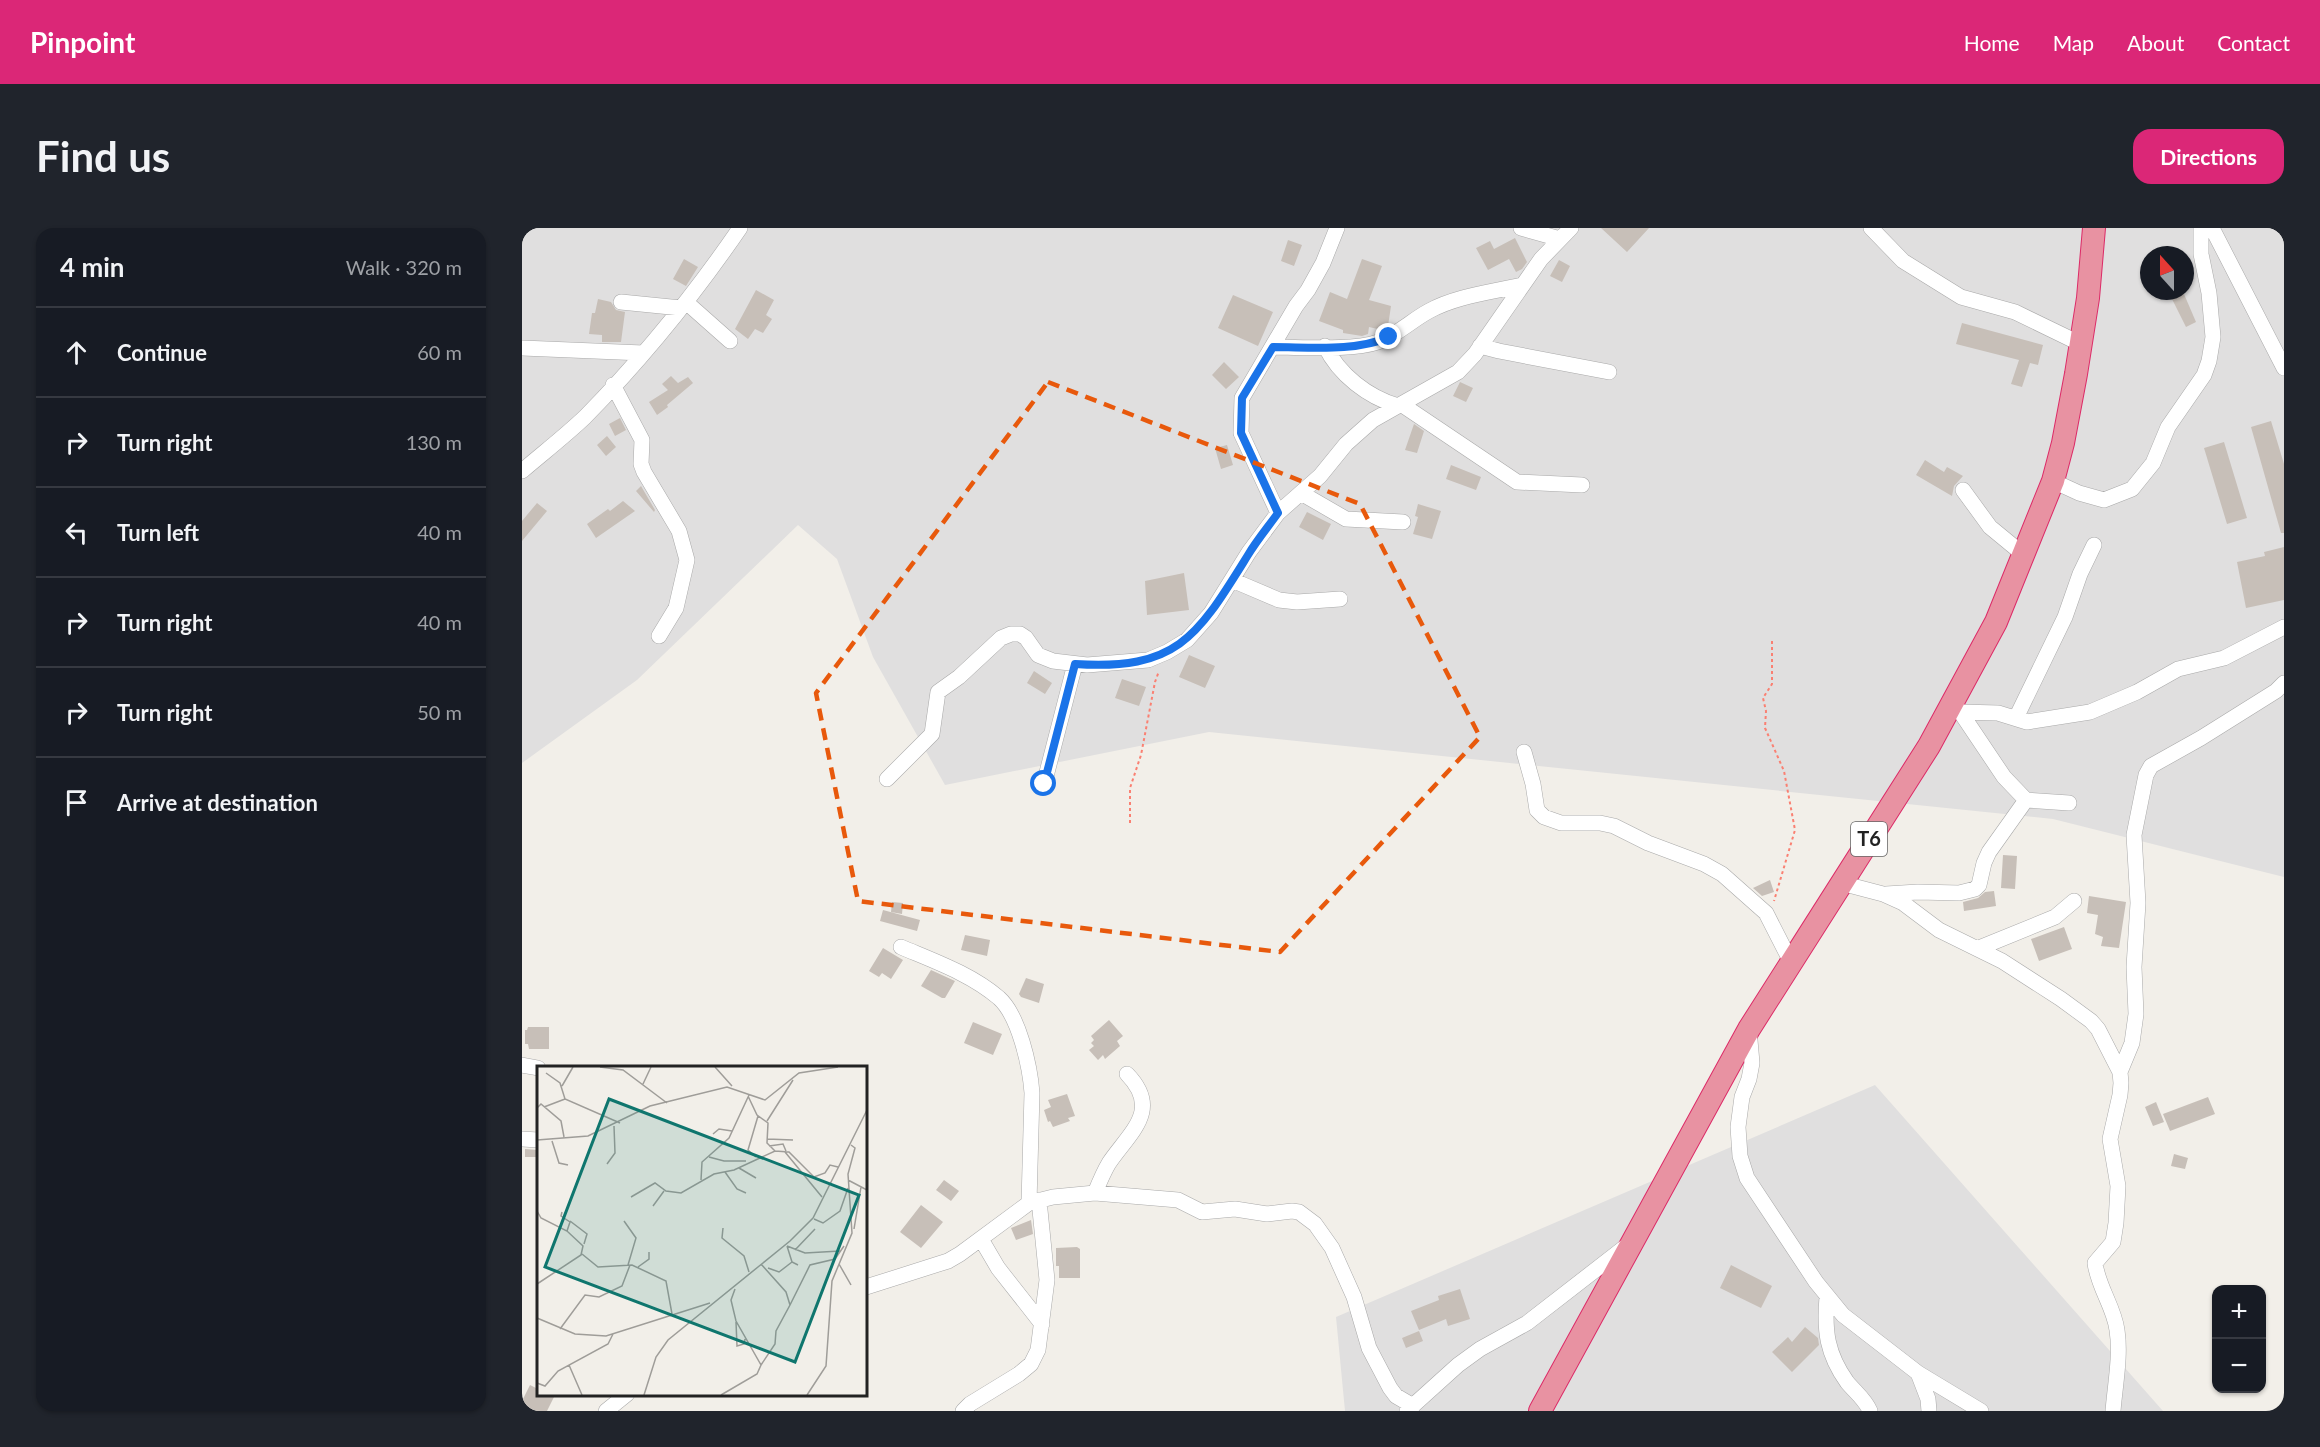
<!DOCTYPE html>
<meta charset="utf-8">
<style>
body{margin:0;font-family:Lato,sans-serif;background:#20242c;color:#f1f3f6}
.controls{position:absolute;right:18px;bottom:18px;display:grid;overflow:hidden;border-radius:12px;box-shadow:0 2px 4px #0004}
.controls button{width:54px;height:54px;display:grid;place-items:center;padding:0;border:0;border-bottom:2px solid #363941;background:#171b24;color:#f1f3f6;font:30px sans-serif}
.compass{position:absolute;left:1618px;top:18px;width:54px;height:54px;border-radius:50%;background:#171b24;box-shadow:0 2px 4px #0004;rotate:339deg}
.stop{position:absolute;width:18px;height:18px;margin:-14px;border:4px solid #1a73e8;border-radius:50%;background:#fff}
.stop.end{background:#1a73e8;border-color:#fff;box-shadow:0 2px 6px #0008}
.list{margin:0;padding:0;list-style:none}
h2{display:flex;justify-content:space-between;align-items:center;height:78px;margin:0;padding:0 24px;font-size:26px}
h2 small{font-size:20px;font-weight:400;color:#9ea1a6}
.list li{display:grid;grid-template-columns:39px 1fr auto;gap:18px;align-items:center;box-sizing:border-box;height:90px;padding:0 24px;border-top:2px solid #363941}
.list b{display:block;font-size:22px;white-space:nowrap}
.list em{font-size:20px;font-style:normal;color:#9ea1a6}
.icon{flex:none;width:33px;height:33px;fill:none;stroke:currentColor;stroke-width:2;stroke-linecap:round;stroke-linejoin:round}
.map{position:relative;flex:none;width:1762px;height:1183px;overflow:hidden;border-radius:18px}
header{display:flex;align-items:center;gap:36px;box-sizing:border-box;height:84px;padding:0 30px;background:#db2777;color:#fff}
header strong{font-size:28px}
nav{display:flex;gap:33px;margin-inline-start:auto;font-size:21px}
.intro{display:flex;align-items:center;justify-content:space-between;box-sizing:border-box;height:144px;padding:0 36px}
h1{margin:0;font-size:42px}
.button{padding:15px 27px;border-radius:18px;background:#db2777;color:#fff;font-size:21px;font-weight:700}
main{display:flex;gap:36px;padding:0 36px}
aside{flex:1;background:#171b24;border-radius:18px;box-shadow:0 2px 4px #0004}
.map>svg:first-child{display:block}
</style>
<header>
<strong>Pinpoint</strong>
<nav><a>Home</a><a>Map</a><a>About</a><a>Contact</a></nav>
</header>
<div class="intro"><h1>Find us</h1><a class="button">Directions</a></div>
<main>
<aside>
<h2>4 min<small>Walk · 320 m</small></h2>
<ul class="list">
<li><svg class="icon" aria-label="ahead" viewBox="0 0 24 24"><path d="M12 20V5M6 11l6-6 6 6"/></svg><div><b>Continue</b></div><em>60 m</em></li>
<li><svg class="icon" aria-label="right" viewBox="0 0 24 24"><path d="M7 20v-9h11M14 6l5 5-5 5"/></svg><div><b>Turn right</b></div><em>130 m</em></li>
<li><svg class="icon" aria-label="left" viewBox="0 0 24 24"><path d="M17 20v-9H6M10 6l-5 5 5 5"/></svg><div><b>Turn left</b></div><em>40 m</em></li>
<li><svg class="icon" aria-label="right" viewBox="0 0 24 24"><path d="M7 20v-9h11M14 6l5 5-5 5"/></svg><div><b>Turn right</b></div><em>40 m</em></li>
<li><svg class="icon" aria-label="right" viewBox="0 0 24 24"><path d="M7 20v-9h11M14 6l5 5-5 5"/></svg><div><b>Turn right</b></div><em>50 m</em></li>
<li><svg class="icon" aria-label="arrive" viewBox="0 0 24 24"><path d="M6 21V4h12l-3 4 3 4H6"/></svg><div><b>Arrive at destination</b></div></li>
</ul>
</aside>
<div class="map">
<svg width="1762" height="1183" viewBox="0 0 1762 1183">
<rect width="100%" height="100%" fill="#f2efe9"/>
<path fill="#e0dfdf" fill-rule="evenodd" d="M0,0h1762v649l-231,-58 -844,-87 -264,53 -72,-128 -36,-98 -39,-34 -161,155 -115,83zM1627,27h36v36h-36z
M1353,857l288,326h-818l-9,-94z"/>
<path fill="#c7bfb8" d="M1079,0h48l-22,24z
M993,10l12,24 -5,7 -6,3 -7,-13 -21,11 -12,-22 14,-7 4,8z
M766,12l14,5 -8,21 -13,-5z
M162,31l14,8 -12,19 -13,-7z
M840,31l20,7 -13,34 22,6 -3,20 -6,4 -13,-3 -1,7 -6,2 -19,-3v-3l-24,-9 11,-29 17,7z
M1037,32l11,6 -8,16 -12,-6z
M234,62l18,10 -8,15 6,4 -9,14 -8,-4 -7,10 -13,-10z
M1662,66l12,28 -10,5 -14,-28z
M711,67l40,17 -15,34 -40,-18z
M76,71l13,3 5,8 9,2 -4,30h-19v-7l-13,-1 3,-21h3z
M1440,95l81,22 -5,20 -8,-2 -8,24 -11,-3 8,-24 -63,-16z
M702,134l15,15 -13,12 -14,-14z
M149,148l7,7 10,-6 5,6 -26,22 1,2 -11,8 -8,-13 19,-12 -6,-6z
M938,154l13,6 -7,14 -13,-6z
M98,190l6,12 -11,6 -6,-12z
M1749,193l13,43v69h-3l-30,-106z
M892,196l10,7 -7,22 -12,-3z
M85,208l9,11 -10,9 -9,-11z
M1702,214l23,76 -20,6 -23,-76z
M705,217l6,20 -12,4 -6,-21z
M1403,232l19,12 3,-5 16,9 -9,10 -2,10 -36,-21z
M929,237l30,12 -5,13 -30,-11z
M119,258l14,24 -1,2 -18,-21z
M101,273l12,10 -39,27 -9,-14 21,-15 2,2z
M15,275l10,8 -25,30v-20z
M896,276l23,7 -9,28 -19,-5 5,-17 -3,-1z
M785,284l24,12 -8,16 -24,-13z
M1762,319v53l-38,8 -9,-46 28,-6 -1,-4z
M662,345l5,37 -42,5 -2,-34z
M667,427l26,11 -10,22 -26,-11z
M512,443l18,12 -7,11 -18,-11z
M600,451l24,8 -7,19 -24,-8z
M1481,627l14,1 -2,33 -14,-1z
M1248,652l4,12 -12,4 -9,-8z
M1472,663l2,15 -32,5 -1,-9 15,-4 7,-6z
M1567,668l37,6 -7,46 -18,-2 2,-9 -8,-3 3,-19 -11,-2z
M370,674l11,1 -1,11 -11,-2z
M361,682l37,10 -3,11 -37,-10z
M1542,699l8,22 -33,12 -8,-22z
M443,707l25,5 -3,16 -26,-6z
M361,720l20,12 -12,19 -9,-6 -3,4 -10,-6z
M409,742l24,11 -10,17h-3l-21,-12z
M504,750l18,6 -5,19 -18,-6 -2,-3z
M587,792l14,16 -6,5 3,5 -15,13 -2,-4 -5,5 -9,-10 5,-4 -3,-3 3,-3 -3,-4z
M451,794l29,12 -9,21 -29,-12z
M6,799h21v22h-20l-1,-5h-3v-14h2z
M545,866l8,22 -7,2 2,3 -17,6 -3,-6 -2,1 -4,-12 7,-3 -3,-7z
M1686,869l7,17 -45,17 -7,-17z
M1634,874l8,20 -11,4 -8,-19z
M3,921l13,1v7h-13z
M1652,926l14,4 -3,11 -14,-3z
M422,952l15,11 -8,10 -15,-11z
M399,977l22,17 -22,26 -21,-16z
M509,992l2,14 -17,6 -5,-12z
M555,1019l3,2v29h-21v-12h-3v-18z
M1209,1037l41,21 -11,22 -41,-20z
M938,1061l10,30 -22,7 -2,-7 -27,11 -8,-19 28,-11 -1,-4z
M1283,1099l13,11 1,7 -27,27 -20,-20 16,-15 4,5z
M897,1103l4,10 -17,7 -4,-10z
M8,1157l8,4v6h17l-8,16h-25v-10z"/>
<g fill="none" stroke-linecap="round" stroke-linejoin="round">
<g stroke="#a9a9a9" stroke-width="16">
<path id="minor" d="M999,0l39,11
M1349,0l32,33 58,36 54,15 66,32
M1690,0l72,140
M99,74l60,6
M164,74l44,39
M803,118c14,29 43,51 73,60
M958,118l19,5 110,21
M751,119c29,0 79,4 105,-5 19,-7 34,-22 51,-31 27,-15 63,-19 93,-26
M0,120l121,5
M91,157l29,55 -1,24 3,8 35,59 8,29 -11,48 -17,28
M879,176l116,78 65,3
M0,243c21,-18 43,-35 63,-54 57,-58 109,-122 155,-189
M1531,253l26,12 25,7 28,-11 21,-26 15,-36 36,-52 5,-14 4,-24 -4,-44 -8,-39v-26
M1441,262l27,37 34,28
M779,265l45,26 57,3
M756,285l-37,-80 1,-35 54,-92 12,-16 15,-27 14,-35
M710,352l47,20 18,2 43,-3
M1435,479l47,70 22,23 43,3
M1438,484l38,1 29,9 63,-10 47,-20 41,-23 46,-11 60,-31
M1494,490l49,-101 15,-43 14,-29
M1002,524l9,32 4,26 7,7 17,6h39l14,3 34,17 56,21 18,10 44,39 25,49
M365,551l45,-45 6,-42 21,-15 42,-39 10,-4h9l6,4 12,17 15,6 34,4 61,-5 19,-8 20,-12 24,-27 38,-61 29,-39 42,-37 26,-32 27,-24 85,-48 17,-18 66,-95 30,-31
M522,556l31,-120
M1319,655l42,11 20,9 36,27 63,31 59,38 30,22 7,8 22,43 1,11 -1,12 -10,44 8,47 -2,37 -3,19 -18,21c3,24 19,44 22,67 4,26 -2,55 -4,81
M1364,666l32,-2 41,1 16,-4 4,-4 5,-22 5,-11 37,-52
M379,719c33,14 70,27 98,51 20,18 31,68 33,95l-3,110
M1457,720l76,-31 19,-16
M1227,801l3,34 -3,16 -7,18 -4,30 2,29 7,22 69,104 27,33 75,58 63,38
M0,837l16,3
M1598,844l12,-29 4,-29 -2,-47 4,-64 -4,-68 12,-60 5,-9 50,-28 75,-47 8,-8
M0,911l16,1
M573,965c4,-10 8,-20 14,-30 21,-31 53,-53 18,-89
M459,1011l17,29 44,56
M344,1059l82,-26 12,-7 69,-51 24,-6 42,-4 83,7 24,12 33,-3 32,5 25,-3 7,1 16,12 17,24 22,49 15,51 21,40 6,8 17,10
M1305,1069c-3,34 0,57 20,85 8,10 18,17 23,29
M1396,1145l10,26 1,12
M84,1183l21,-17
M441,1183l7,-7 49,-30 12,-10 7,-14 9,-70 -8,-80
M885,1183l51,-46 22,-16 47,-26 98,-76"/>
</g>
<g stroke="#dc2a67" stroke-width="24">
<path id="highway" d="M1018,1183l209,-382 180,-283 67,-124 57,-141 10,-38 13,-69 12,-76 6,-70"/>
</g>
<path stroke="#fa8072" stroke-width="2" stroke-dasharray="3 3" stroke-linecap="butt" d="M1250,413v43l-9,14 3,13 -1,17 19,43 11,59 -21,71
M608,595v-35l11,-33 14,-73 4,-11"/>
<use href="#minor" stroke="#fff" stroke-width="15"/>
<use href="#highway" stroke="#e892a2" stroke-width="22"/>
</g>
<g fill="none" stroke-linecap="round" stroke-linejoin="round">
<path stroke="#1a73e8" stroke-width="8" d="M522,556l31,-120c104,7 123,-29 173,-109 9,-15 20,-28 30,-42l-37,-80 1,-35 31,-51c37,0 82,5 116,-10"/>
</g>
<path fill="none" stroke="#e8590c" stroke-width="4.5" stroke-dasharray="12 8" stroke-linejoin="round" d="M526,154l312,122 120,233 -200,215 -422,-51 -42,-208z"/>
<g text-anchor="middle" stroke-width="4.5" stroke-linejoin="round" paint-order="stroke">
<rect fill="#fff" stroke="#646464" stroke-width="1.5" x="1329" y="594" width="36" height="34" rx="4.5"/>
<g font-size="20" font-weight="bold" fill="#222">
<text x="1347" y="618">T6</text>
</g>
</g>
<g transform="translate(15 838)">
<rect width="330" height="330" fill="#f2efe9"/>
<path fill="none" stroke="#9f9d99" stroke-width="1.5" d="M63,1l23,3 44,33M178,1l17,19M9,7l14,10 5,16 55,24M106,18l8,-17M25,20l11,-19M211,30l9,19 11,8 -1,20 8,8M7,41l21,-8M0,42l4,-4 20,17 3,16M230,55l26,-41M176,68l6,-5 13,2M230,73l26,1M0,74l51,-4 62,-30 77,-19 38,13 34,-27 39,-6M15,75l7,22 9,2M232,80l14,-2 3,7M248,86l37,45M172,91l15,4h22M219,91l-8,-7 10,-34M70,98l8,-11 -1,-27M202,102l17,10M188,106l12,17 9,4M164,114l1,-18 27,-24 20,-43M311,114l19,10M94,131l24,-14 11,8 15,2 33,-19 20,-4 41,-19 14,1 25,25 11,-4 5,-8 8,2M116,140l11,-15M0,145l4,7 26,13 16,15 -2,9 -44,29M25,146l-1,4 9,6 -3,9M277,153l9,4 17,-12 8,-23M33,155l17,13 -3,10M87,155l12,17 -8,27M186,162l-1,10 22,18 5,16M317,163l7,-42M250,180l18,7 35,-2M250,180l5,16 6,3M258,184l20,-21M45,188l16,13 34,-2 34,16 6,33M302,198l12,21M101,201l11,-8v-7M231,202l11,4 13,-10M253,239l20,-40 25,-6 9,-13M0,252l38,16 31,2 104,-33M199,256l1,24 7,-2 1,-5M23,263l25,-34 14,2 23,-11 8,-21M32,299l13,30M224,299l14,-21 1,-13 14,-26 -4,-13 -25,-28M0,317l8,3 13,-15 50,-27 5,-10M107,329l12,-38 12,-17 122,-99 23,-23 54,-108M184,329l36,-21 4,-9 -25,-44 -5,-21 4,-11M270,329l19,-29 6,-85 20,-48 -4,-59 7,-26 -4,-3"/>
<path fill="#0f766e" fill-opacity="0.15" stroke="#0f766e" stroke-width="3" d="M72,33l250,96 -64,167 -250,-95z"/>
<rect width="330" height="330" fill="none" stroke="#222" stroke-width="3"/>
</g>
</svg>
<div class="controls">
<button>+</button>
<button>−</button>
</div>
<svg class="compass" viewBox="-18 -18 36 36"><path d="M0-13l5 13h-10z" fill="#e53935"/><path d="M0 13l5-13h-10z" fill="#9ea1a6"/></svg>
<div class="stop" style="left:522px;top:556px"></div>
<div class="stop end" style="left:867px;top:109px"></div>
</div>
</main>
